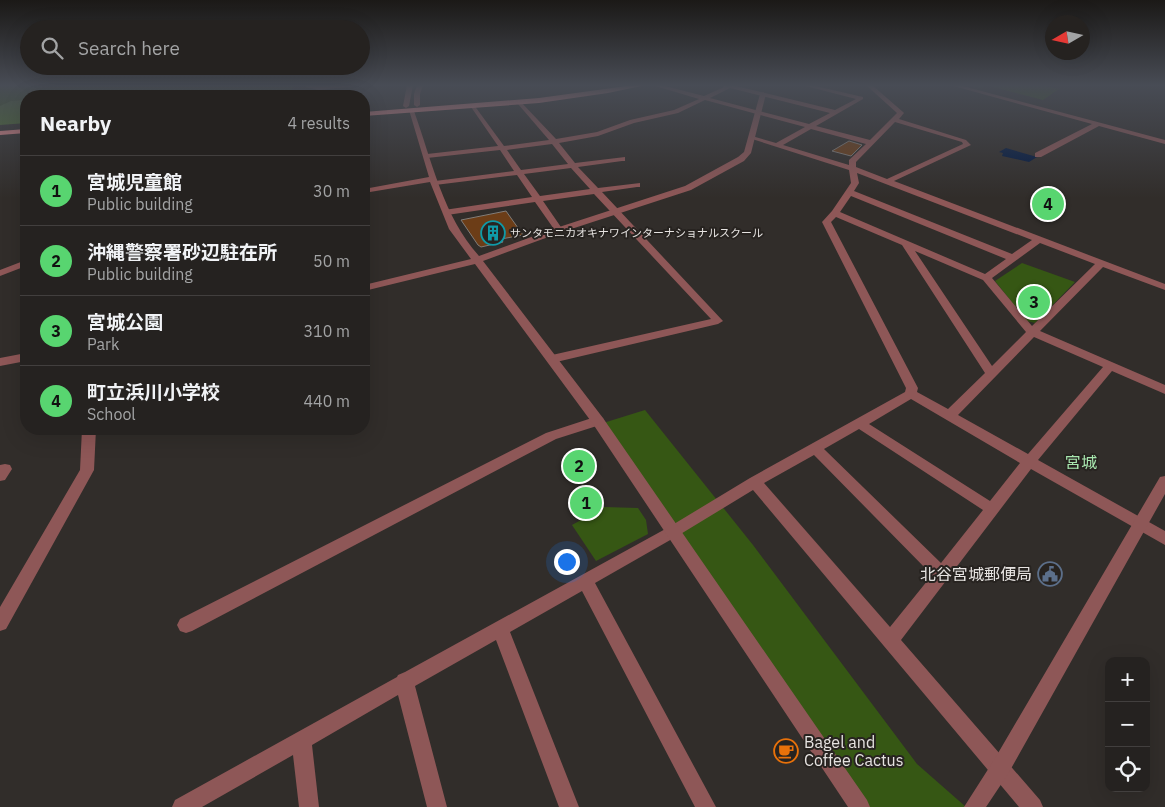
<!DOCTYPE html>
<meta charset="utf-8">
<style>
body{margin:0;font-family:"IBM Plex Sans","Noto Sans JP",sans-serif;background:#2d2a29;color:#f1f3f6}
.controls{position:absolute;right:15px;bottom:15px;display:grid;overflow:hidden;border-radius:10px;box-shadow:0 5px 20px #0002}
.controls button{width:45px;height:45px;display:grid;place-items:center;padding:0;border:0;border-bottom:1px solid #423f3e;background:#252220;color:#f1f3f6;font:25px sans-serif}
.compass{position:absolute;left:1045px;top:15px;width:45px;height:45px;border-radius:50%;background:#252220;box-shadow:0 5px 20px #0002;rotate:261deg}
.you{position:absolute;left:566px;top:561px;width:18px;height:18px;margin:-12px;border:4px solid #fff;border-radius:50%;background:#1a73e8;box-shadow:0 0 0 8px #1a73e833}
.badge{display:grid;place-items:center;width:32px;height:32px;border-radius:50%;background:#58d570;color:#111;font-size:16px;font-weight:700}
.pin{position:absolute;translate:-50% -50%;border:2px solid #fff;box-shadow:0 1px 5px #0006}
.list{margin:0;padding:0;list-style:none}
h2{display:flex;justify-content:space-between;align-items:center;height:65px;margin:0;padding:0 20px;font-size:21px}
h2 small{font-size:16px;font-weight:400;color:#a3a4a5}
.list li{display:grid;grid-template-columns:32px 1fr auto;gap:15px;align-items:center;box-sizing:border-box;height:70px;padding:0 20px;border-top:1px solid #423f3e}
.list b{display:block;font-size:19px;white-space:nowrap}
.list p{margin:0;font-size:16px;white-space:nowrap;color:#a3a4a5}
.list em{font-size:16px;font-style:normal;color:#a3a4a5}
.icon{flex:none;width:28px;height:28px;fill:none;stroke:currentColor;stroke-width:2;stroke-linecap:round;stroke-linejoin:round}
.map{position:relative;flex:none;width:1165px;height:807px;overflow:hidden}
.search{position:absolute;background:#252220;box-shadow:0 5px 20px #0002;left:20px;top:20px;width:350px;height:55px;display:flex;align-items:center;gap:12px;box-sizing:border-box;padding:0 18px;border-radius:28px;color:#a3a4a5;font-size:19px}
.panel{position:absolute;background:#252220;box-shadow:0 5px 20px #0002;left:20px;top:90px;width:350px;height:345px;border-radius:20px}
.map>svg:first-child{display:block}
</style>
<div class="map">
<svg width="1165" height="807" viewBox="0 0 1165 807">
<rect width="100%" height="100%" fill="#312d2a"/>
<path fill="#365714" d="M0,85h294l-5,11h-263v27l-26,1z
M969,85h72l18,4 -16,11 -58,-15 -5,3z
M1022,263l53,19 -40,41 -8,-2 -32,-40z
M645,410l108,135 164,219 49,43h-106l-260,-383z
M604,507l34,1 8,12 2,14 -52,27 -24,-36z"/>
<path fill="#4d712d" d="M26,100v23l-26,2v-19l11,-5z"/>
<path fill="#00173f" d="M1006,148l31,9 -8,5 -27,-6 1,-3 -4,-1z"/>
<path fill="#6c3d17" stroke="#817c78" d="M849,141l13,4 -11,11 -19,-5z
M506,211l17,24 -22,4 2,3 -22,5 -3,-2 -17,-25z"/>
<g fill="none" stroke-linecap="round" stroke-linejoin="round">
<path fill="#8e5757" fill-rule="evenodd" d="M306,85h57l-44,5 -13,-3z
M407,85h6l-4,21 -3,2 -3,-2z
M417,85h6l-3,9v11l-3,2 -3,-2v-11z
M652,85h9l43,11 20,-9 -2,-2h10l103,25 21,-11 -54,-14h9l52,12v2l-47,27 54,14 27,-27 -31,-28h6l31,27 1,1 -5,6 67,21 5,5 -77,36 271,103v6l-62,-23 -63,64 125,54v9l-53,-23 -74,89 127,71v14l-134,-76 -130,171 139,160 3,7h-24l-266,-317 -74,45 -84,48 121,224h-21l-113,-216 -72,41 69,175h-20l-63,-167 -81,46 32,121h-20l-29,-112 -86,50 7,62h-20l-6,-52 -91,52h-30l3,-7 222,-123 1,-2 7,-3 264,-145 81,-49 155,-86 1,-4 -84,-166 10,-11 19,-28 -2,-13 -100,-32 3,-2 24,7 29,-16 -100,-27 -27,13 -44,10 -36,13 -39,7 16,20 50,-6v4h-3l-44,6 20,21 42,-5v4h-3l-35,5 121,129 -5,3 -166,39 -4,-1 -2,-3 6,-4 159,-36 -117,-125 -51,7 20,29 -4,3 -3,-1 -21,-30 -88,13 -4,-3 1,-2 88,-13 -15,-22 -82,10 -4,-2 4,-2 79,-10 -14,-21 -73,8 -4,-2 4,-2 71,-8 -27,-39 3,-2 30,41 45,-6 -31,-36 2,-3 36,38 41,-7 33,-12 44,-10 25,-11zM730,88l100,25 -21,11 -99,-26zM895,122l67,20 1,2 -76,35 -31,-12v-5zM811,129l55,15 -17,16v5l-66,-20zM552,144l16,20 -47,6 -14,-20zM571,168l19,21 -50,7 -16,-22zM857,173l175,67 -20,14 -158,-63 5,-8zM851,196l155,63 -21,15 -145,-62zM836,217l66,28 83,128 -37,36 -31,-17 1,-4 -87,-166zM1040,243l55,21 -63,62 -40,-48zM915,251l68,29 43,52 -34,34zM1034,337l69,30 -75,87 -70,-39zM911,399l109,64 -30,38 -121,-77zM859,429l124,81 -42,53 -117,-114zM814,455l118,120 -42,52 -126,-144z
M950,85h9l206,55v4l-66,-18 -58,31h-6v-4l57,-29z
M26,260v6l-26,10v-6z
M598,416l5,2 1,3 -1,3 -47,15 -364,192 -6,2 -6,-2 -3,-6 3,-6 366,-186z
M82,429h14l-2,41 -88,159 -6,2v-24l80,-137z
M5,464l5,1 2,4 -7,11 -5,1v-16z"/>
<path fill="#8e5757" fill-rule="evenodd" d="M763,92l3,2 -15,59 -7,8 -53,29 -129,42 -79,29 120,157 264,382 3,7h-22l-255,-383 -118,-160 -111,27v-6l107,-26 -22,-30 -19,-47 -66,11v-4l65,-12 -20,-67 5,1c18,50 29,105 65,145l77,-28 129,-42 53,-29 6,-5 16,-58z
M26,353v8l-26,5v-8z
M1165,476v18l-157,280 -22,33h-22l30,-47 166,-283z"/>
<path fill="#f08d90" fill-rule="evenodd" d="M634,85h12l-38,8 -69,10 -175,13v-4l175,-14z
M26,129v4l-26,2v-4z"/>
</g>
<linearGradient id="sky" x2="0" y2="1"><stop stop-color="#1b1917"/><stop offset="0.43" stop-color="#484c55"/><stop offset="1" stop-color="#484c55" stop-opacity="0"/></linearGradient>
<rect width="1165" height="198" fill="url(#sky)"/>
<defs>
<g id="building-ring" transform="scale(1.25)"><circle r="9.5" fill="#272320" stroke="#0f9aa8" stroke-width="1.5"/><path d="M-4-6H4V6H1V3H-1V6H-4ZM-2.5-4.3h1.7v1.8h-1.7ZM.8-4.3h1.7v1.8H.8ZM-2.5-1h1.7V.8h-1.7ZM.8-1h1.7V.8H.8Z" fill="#0f9aa8"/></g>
<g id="civic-ring" transform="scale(1.25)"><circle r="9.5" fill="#272320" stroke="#5c6f8a" stroke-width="1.5"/><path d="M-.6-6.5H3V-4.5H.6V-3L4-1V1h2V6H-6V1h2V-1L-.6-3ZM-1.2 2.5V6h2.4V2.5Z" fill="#5c6f8a"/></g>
<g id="cafe-ring" transform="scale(1.25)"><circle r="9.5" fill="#272320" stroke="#e8710a" stroke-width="1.5"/><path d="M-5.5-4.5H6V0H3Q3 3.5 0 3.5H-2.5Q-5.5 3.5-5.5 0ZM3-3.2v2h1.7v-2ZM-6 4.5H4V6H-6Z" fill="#e8710a"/></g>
</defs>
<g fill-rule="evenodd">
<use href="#building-ring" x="493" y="233"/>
<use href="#civic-ring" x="1050" y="574"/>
<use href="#cafe-ring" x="786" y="751"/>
</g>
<g text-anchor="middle" stroke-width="4" stroke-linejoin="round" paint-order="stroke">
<g font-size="11" fill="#e6e3e1" stroke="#272320" text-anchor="start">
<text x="510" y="237">サンタモニカオキナワインターナショナルスクール</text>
</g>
<g font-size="16" fill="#a7e6ae" stroke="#272320">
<text x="1081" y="468">宮城</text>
</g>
<g font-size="16" fill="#e6e3e1" stroke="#272320" text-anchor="end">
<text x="1032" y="580">北谷宮城郵便局</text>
<text x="804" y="748" text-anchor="start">Bagel and<tspan x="804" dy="18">Coffee Cactus</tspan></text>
</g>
</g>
</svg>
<div class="controls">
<button>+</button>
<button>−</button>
<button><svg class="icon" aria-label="locate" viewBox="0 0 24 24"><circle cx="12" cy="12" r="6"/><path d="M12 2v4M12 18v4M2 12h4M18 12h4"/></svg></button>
</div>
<svg class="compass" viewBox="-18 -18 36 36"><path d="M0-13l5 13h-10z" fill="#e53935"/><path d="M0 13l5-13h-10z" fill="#a3a4a5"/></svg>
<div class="you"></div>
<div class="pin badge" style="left:586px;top:503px">1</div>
<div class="pin badge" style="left:579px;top:466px">2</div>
<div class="pin badge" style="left:1034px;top:302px">3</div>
<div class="pin badge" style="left:1048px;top:204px">4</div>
<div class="search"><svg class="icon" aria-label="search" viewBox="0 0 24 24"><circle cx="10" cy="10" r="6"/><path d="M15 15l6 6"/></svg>Search here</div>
<section class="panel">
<h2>Nearby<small>4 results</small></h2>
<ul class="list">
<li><span class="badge">1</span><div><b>宮城児童館</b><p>Public building</p></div><em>30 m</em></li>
<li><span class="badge">2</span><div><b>沖縄警察署砂辺駐在所</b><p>Public building</p></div><em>50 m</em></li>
<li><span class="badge">3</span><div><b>宮城公園</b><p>Park</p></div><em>310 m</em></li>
<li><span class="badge">4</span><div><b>町立浜川小学校</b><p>School</p></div><em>440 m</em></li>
</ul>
</section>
</div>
